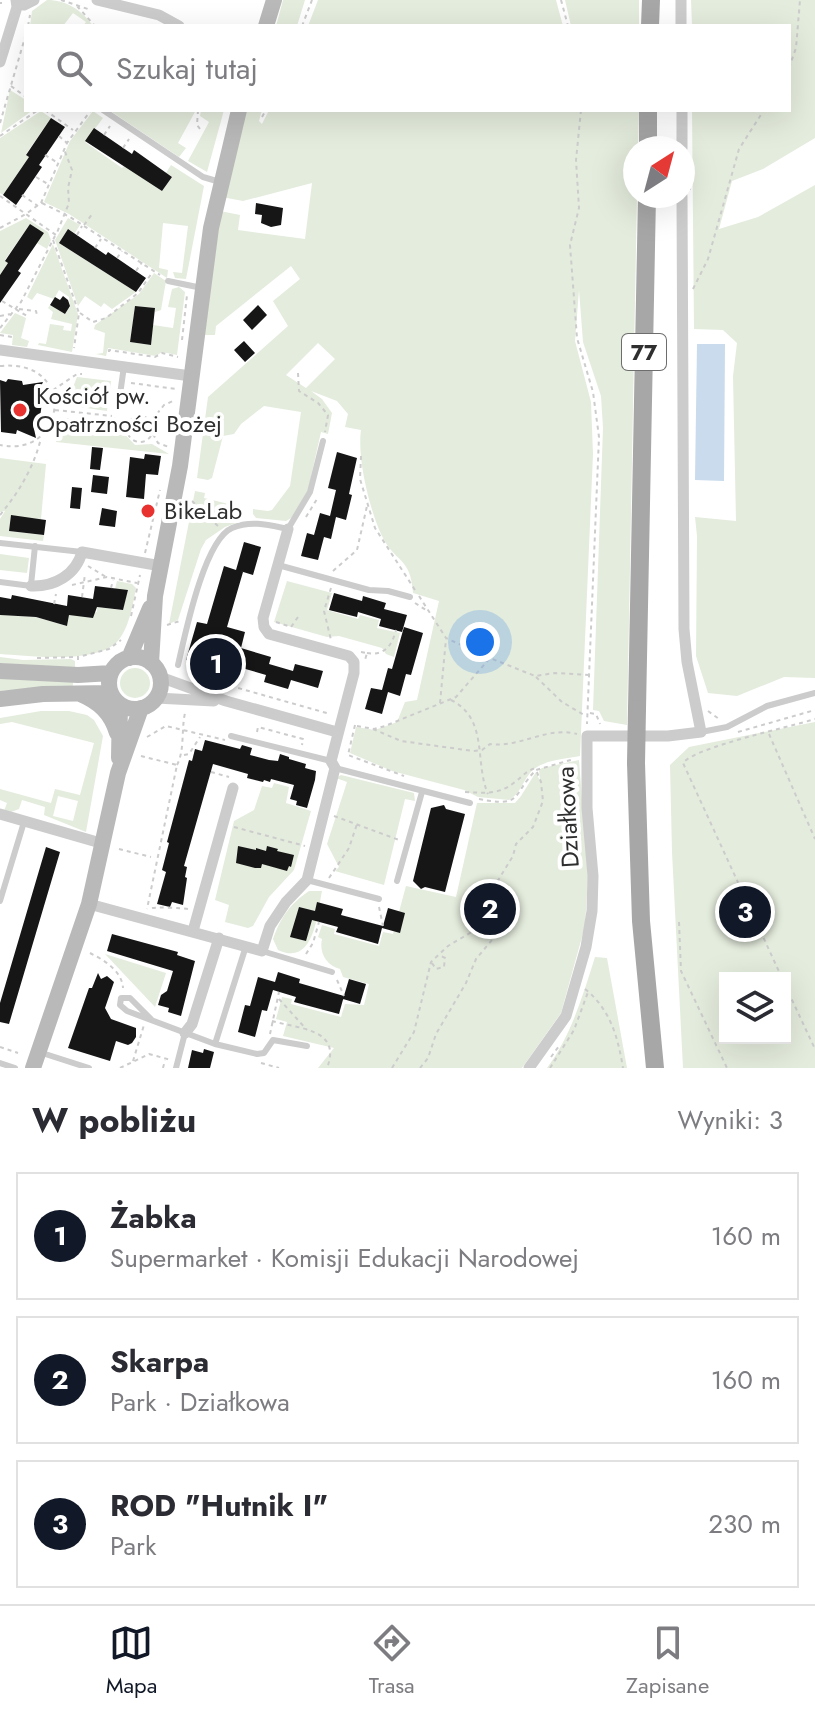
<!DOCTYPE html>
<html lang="pl">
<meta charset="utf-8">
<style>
body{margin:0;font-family:Jost,sans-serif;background:#f7f7f7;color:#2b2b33}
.controls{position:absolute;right:24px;bottom:24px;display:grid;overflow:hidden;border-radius:0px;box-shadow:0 8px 32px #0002}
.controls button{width:72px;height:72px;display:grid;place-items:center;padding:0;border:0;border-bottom:2px solid #e1e1e2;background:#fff;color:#2b2b33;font:40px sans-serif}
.compass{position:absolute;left:623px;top:136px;width:72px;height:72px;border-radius:50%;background:#fff;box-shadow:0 8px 32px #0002;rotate:36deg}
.you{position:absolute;left:480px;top:642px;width:28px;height:28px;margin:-20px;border:6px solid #fff;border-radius:50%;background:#1a73e8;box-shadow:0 0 0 12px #1a73e833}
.badge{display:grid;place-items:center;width:52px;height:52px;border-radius:50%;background:#111827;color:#fff;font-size:26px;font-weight:700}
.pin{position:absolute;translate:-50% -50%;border:4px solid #fff;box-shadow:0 2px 8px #0006}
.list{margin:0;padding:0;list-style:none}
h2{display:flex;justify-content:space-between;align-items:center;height:104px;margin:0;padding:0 32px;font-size:34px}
h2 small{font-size:26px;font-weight:400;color:#7c7c81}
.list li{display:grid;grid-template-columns:52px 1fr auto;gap:24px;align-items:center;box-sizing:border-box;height:128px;margin:0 16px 16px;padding:0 16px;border:2px solid #e1e1e2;border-radius:0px}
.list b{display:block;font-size:30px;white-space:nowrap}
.list p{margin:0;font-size:26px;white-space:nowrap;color:#7c7c81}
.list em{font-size:26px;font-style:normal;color:#7c7c81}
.icon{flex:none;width:44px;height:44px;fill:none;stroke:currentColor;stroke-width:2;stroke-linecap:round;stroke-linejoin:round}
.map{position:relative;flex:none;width:815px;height:1068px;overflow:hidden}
.search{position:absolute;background:#fff;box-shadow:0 8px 32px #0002;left:24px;right:24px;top:24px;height:88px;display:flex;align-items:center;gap:20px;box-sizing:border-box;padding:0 28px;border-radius:0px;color:#7c7c81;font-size:30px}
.sheet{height:536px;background:#fff}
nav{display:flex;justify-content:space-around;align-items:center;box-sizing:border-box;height:112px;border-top:2px solid #e1e1e2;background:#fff;font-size:22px;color:#7c7c81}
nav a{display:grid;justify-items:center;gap:4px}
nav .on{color:#111827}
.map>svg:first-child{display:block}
</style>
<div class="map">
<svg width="815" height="1068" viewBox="0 0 815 1068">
<rect width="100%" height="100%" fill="#fff"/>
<path fill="#e4ecdd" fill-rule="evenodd" d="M47,0c19,0 35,10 46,26h-10l3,-4 -13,-9 -10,13h-33l2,-15z
M283,0h22l-8,26h-21z
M318,0h238l7,26h-255z
M565,0h74v26h-68z
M691,0h124v138l-52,31 -31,12 -13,48 39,-12 57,-32v493l-31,-1 -47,19 -29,-3 -12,-37 1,-120 -2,-19 41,4 -3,-145 4,-33 -14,-13 -29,-1 -2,-219h97v-84h-97z
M10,90l16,10v10h7l-32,23z
M109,110h87l-18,33 8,5 -7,9z
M201,110h23l-17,62 -19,-11 21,-39 -9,-6z
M245,110h17l-3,11 3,3 7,-14h370l-1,38h-3v48h2l-10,529 -23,-4 -5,-10 -6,-1 10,-282 -2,-32 -18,-54 -4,-52 -4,51 16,61 2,52 -13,302c-16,3 -39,4 -50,17 -8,10 -10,21 -21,27l-31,-3 -14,-7 -72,-19 -42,-18 6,-26 19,3 22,-8 8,-20 12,-2 22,-99 -26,-8c-2,-37 -19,-30 -32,-59 -12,-27 -24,-76 -20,-104l-16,-3 3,-13 -11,-13 -26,-10 11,8 10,14 -4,21 -7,-2 -13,58 -15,27 -7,4 -30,-3 -3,-4v-5l15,2 4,-1 18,-24 11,-74 -37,-6 -23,18 -7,10 -11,2 -11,42 -4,2 -11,-2 11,-81 80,-71 -15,-25 27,-22 -9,-13 -75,60 -1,9h-12l17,-124 20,4 -2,15 67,9 7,-56 -69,18 -21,-4zM318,343l17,16 -29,29 -20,-13z
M41,111l10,7 -25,36 3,3 -26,38 -3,-2v-55z
M93,111l10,7 -18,24 37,26 3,-3 37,26 10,-14 -6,-4 5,-8 33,21 -18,93 -11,-1 -2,-6 9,1 6,-47 -25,-3 -4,45 9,2 -1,8 -98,-64 -25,-12 26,-61z
M26,218l22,14 3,8 -4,9 -10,-6 7,-10 -14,-9 -25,36 3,3 -8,12v-44z
M68,218l12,7 -5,8 -7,-4 -9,14 77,49 -24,17 -8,-6 -3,4 -16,-11 -7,10 -23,-66z
M53,244l25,70 -6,38 -34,-7 1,-2 7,1 4,-20 14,2 -1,4 8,1 1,-7 -21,-5 2,-7 -5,-4 2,-3 15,9 5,-7 -1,-10 -10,-7 -5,9 -17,-6 -5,7 -5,-3z
M154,273l12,8 -5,29 -6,2v-4l-20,-2 -5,36 21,3 2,-20 20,3 3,-20 -8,-1 4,-18 7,-2 6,5 -8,63 -15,-3 -6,4 -48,-8 -2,8 -10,-2 7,-1 2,-20 -11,-4 1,-4 44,-31z
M15,313l11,5 -5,20 8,3 -2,6 -15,-2 1,-10 -13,-2z
M77,377l34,4 -4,30 -41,-6z
M58,417l52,6 7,3 18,19 17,-1 17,10 -113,-12z
M0,458l46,6 -5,55 -30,-3 -2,15 35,4 -1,6 -43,-5v-17l5,-8 -5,1z
M195,491l10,2 -1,5 37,9 1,12 -3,3 -14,5 -19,13 -5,9 -23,71 -9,4z
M0,554l29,4 -2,15 -27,-3z
M117,581l15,3 4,4c-3,16 -7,41 -19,54 -21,22 -88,14 -117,12v-39l36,2 31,9 2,-11 28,-3v-5l25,3 6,-19 -13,-2z
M287,581l45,12 -5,17 31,9 2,-4 19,5 -2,8 23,5 -6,24 -8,-3 -4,-6 -43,-12 -12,1 -53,-15z
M0,657l23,3 48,-1 4,2v10l-75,-8z
M120 683a15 15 0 1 1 30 0a15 15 0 1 1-30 0Z
M0,678l73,4v4l-73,5z
M41,711h28l18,4 7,5 9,16 -17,96 -42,-17 1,-8 -23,-7 -3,9 -8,3 -7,-1 3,-8 -7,-3v-11l51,14 4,-14 25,6 14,-52 -82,-21 -12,2v-6zM58,796l20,5 -5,20 -20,-5z
M815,722v346h-132l-11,-216 -2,-87 19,-18zM725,978h60v60h-60z
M579,760l9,117 -3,49 -24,87 -39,55h-204l16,-20 -51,-12 4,-14 -11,-3 6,-22 10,2 -1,5 50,13 4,-13 19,1 5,-21 -26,-7 -3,-8c-14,-4 -21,-16 -18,-30l-4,-2 4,-12 13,4 -1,5 45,12 4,-14 10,2 13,-48 50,11 21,-94h38l6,-7 15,-24 4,9 -1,-11 3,-2z
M341,775l73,18 1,8 -10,-2 -21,86 -49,-14 4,-4 -12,-23 20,-62 -11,-4z
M274,783l15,4 -3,16 25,8 -17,59 -25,27 -16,29 -5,2 -23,-6 4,-17 -14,-5 19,-79 20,-11 8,-24 10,2z
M309,891h13c-5,24 -8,76 -44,59l-5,-11c8,-22 17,-35 36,-48z
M105,954l61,19 -11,34z
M595,957l12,1 20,110h-80c24,-32 36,-73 48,-111z"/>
<path fill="#c9dbec" d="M697,344h28l-1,137 -29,-1z"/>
<path fill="#161616" d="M51,118l14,9 -26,38 3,2 -26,38 -13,-10 26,-38 -3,-2z
M94,128l38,26 2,-4 38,27 -10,14 -77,-50z
M256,203l27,5 -2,17 -10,2 -10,-4 1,-8 -7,-1z
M30,224l14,9 -26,38 3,2 -21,30v-28l8,-12 -3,-2z
M68,229l38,26 2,-3 38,26 -10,14 -77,-49z
M63,296l5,4 2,6 -5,8 -15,-9 5,-8 5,3z
M258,305l9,10 -15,15 -9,-10z
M135,306l20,2 -4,37 -21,-3z
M244,341l11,12 -10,9 -11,-12z
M8,379l14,2 1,4 20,-3 -5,11 5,2 -4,30 -6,-1 3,14 -19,-8 -1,4 -15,-2 -1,-52 6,2z
M92,447l11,1 -3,22 -10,-1z
M337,452l20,6 -8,36 3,1 -6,25 -10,-3 -5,22 -7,-2 -6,23 -17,-4 6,-23 7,2 6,-22 10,3 6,-26 -8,-2z
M145,454l16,2 -3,19 -12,-1 -2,25 -18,-2 4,-40 14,2z
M93,475l16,2 -2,17 -16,-2z
M72,487l10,1 -2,21 -10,-1z
M102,508l15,3 -2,16 -16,-2z
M11,515l35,5 -2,15 -35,-4z
M244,542l17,5 -8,28 -13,-4 3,1 -16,55 18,5 -4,16 30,9 -2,7 24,7 2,-7 28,7 -5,17 -27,-8 -3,9 -24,-7 2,-7 -31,-9 -2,8 -47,-14 11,-38 10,2 17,-58 12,4z
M95,586l33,4 -5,20 -26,-3 -4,11 -24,-3 -2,11 -31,-9 -36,-2v-18l11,2 1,-4 55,11 1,-11 25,4z
M334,593l28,8 1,-5 23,7 -2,6 23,6 -5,17 -23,-6 2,-7 -23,-7 -1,5 -28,-7z
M404,627l19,6 -12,42 -5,-1 -6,22 -12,-4 -6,22 -17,-5 6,-21 11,2 6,-22 4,1z
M205,740l35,9 2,-4 10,3 -2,7 19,5 9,1 2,-7 9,3v2l17,5 -1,4 11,3 -1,9 -8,28 -11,-3 1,-4 -7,-2 4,-14 -23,-6 -1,3 -6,-2 -1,2 -16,-4 1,-4 -35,-10 -29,102 3,1 -2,10 2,1 -4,27 -11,-3 -2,5 -13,-3 9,-32 -4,-2 7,-27 -2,-1 22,-82 3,1 3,-12 7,2z
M444,805l2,4 19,5 -20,78 -20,-5 -4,2 -8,-8 18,-73z
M238,846l18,4v-2l10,3 1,-5 11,3 -1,2 17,4 -3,12 -2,-1 -2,5 -25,-7 -1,4h-6l-19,-5z
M46,847l14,5 -51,172 -9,-2v-19z
M317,902l26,7 -2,6 42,11 5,-18 17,5 -5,20 -18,-5 -4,16 -42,-12 2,-5 -26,-7 -6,21 -16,-4 9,-30 16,4z
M112,934l66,18 -1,3 18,6 -14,55 -13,-4 1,-4 -11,-3 3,-10 6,-4 6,-20 -66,-20z
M278,972l22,7 -1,4 45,13 -5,18 -45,-12 2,-5 -23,-7 -6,21 -5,-1 -7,27 -17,-5 7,-27 5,1 8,-29 17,5z
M98,973l3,6 6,-3 7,6 -9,26 6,11 25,9v9l-4,6 -4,2 -12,-4 -6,20 -42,-13 21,-60h3z
M349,979l17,5 -6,20 -17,-5z
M204,1049l10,3 -4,16h-22l4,-18 11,3z"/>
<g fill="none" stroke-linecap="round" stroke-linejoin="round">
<path stroke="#ccc" stroke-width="2" stroke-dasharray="4 4" stroke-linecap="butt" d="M61,0l30,10
M561,0l7,26
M0,3h2
M77,6l18,20
M28,26l2,-11
M302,26l10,-26
M789,68l7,-20 4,-48
M11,86l15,11
M45,110l28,20
M198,110l-1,15 3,4
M581,110l-5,50 3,48 -9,37 7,93 16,54 6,45 -12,287
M262,117l4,-7
M0,123l26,-89
M104,135l6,-9
M0,136l38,-26
M59,136l8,7
M123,148l6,-9
M45,155l13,8
M690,156v34
M36,177l12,7
M22,195l16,11
M0,196l56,39 13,-32 -1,-15 4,-18 -8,-21
M42,203l28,14 90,58
M84,225l9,-12
M0,228l26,-14 15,-11 26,-60 24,-33
M77,235l5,-9
M53,240l26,73 -5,35
M95,248l6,-9
M117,258l5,-7
M136,271l6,-9
M693,289l15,-30 31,-110 25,-39
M2,301l25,15
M19,309l17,2 1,4
M80,313l13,9 13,-4 32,-25 16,-23
M0,316l11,-2
M0,328l21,-26 34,-66
M0,335l12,2v2
M182,340l5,-45
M109,352v-2l46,7 7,-4 16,4
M0,366c78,-8 67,93 0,79
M298,373l1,18 19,12 10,12 -3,17
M131,383l45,6
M53,390l24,-16h5
M55,410l57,6
M127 429a13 13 0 1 1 26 0a13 13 0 1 1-26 0Z
M114,418l12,12
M152,420l12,-15 9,-4
M153,434l5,9 11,4
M361,456l-1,23 15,49 40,62
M192,501l28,27
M0,515c19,-23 34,-48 41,-77
M306,517l11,-18
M145,553l15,-63
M88,566l18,11
M333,571l24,-21 10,-44
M72,585l35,-8 30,6
M111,588l2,-8
M331,588l-7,23 7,29
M419,596l27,42 43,20
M82,597l3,-23
M415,603l11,7
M54,604l2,-10
M131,616l9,-41
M276,622l15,5 7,-10
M167,625l13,-4
M361,652l6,1 -2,7
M367,653c17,3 25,-7 29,-23
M37,658l41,-1
M78,660v-3l31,-8 12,-9
M192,675l138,39
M536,677l26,25 24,14
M451,700c38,19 23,62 37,94
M440,703l6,-64
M708,711l11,8
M590,713l6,1 4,10
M355,725l-7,30 56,21
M357,726l17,3 11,-3 71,-29 34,-39 45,18 20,-3 34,2
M373,729l28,12 72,10 9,-1 8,-6c31,4 56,-18 87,-10
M257,732l1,-5 45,12 -1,6
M738,732l77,-22
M769,734l46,105
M147,737l19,-11 59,14
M184,755l5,-1 11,-17
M141,756l36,9 -30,144
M177,765c8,-16 4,-34 8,-52
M211,772l18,5
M465,792c20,1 34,3 50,-10 8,-6 12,-12 21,-14
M479,799c45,9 32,-4 57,-29l38,-11
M334,816l65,24
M234,827l71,19
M119,849l32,8
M329,878l20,-30 8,-24
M379,907l4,19
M152,908c4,-1 31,0 36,1
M679,922l2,49 46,97
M90,953c14,7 32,18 33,35
M306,954l7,-11 6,-21
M432,963l4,6 8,-2 1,-9 -6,-3
M782,978l-99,-215c12,-16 107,-36 132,-44
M337,980l7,16
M785,985l30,64
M585,989c25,20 33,48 38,79
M279,999l28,31
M272,1021c28,8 70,8 55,47
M270,1034l9,-42
M0,1047l18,6
M551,1057l8,-11
M133,1061l11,-36
M261,1063l18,5
M120,1068l29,-14 22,6
M163,1068l2,-8
M392,1068l22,-36 17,-70 17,-16 32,-19 7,-11 10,-34 16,-26 3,-12 17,-17 10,-26 -2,-19 -5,-12
M420,1068l8,-10 8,-24 30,-51 10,-24 16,-19 3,-16 -8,-8
M550,1068l24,-38 14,-38"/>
<path stroke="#ccc" stroke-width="6" d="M103,110l100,67 17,5
M168,281l34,7
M118,409l6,-43
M0,543l82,9
M278,565l91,25 19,1 22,6
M0,582l31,4
M31,585l4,-39
M178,665c7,-30 26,-125 54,-137 19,-8 37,-3 56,1l22,-37 13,-51
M701,732l26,-5 40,-21 48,-13
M231,736l100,25
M335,768l135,35
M307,880l72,19
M397,881l25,-89
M0,901l24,-79
M262,951l70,21
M151,1019l-21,-21h-9l-1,7 7,6 88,33 42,10 7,-1 9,-13 34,6
M215,1044l31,-98
M39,1052l50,16
M0,1063l15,5
M176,1068l9,-35"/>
<path stroke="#ccc" stroke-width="11" d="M16,0l8,5 10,-5
M97,0l62,15 20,11
M681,0v26
M0,62l17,-55 -1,-7
M682,110v38
M0,350l191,26
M31,586c23,1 45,-11 51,-34l79,14
M160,677l66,24 111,31
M156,698l58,3
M0,814l104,30
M89,904l173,47 8,-25 16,-24 21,-22 28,-112 -4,-7 23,-88v-11l-5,-6 -80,-22 -5,-7 -1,-9 25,-89
M193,931l40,-143
M185,1033l7,-9 27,-86
M529,1068l37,-52 20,-69 6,-36 1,-35 -6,-68v-72h81l33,-4 -14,-70 -3,-33 -2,-433"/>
<path stroke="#b9b9b9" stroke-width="16" d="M266,26l8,-26
M109 683a26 26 0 1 1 52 0a26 26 0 1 1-52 0Z
M129,658l21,-50
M151,663l4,-67 25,-130 31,-238 28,-118
M0,671l78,4 33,-2
M80,694c19,8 31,19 37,39
M0,699l43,-5 68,-1
M119,758l1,-54
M33,1068l56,-164 29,-131 23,-65"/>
<path stroke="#a7a7a7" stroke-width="18" d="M650,26l1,-26
M648,148v-38
M637,709l10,-513
M636,763l5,158 14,147"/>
<path stroke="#a7a7a7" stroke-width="18" d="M636,763l1,-54"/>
</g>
<g fill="#e8322f" stroke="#fff" stroke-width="3">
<circle cx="20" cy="410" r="8"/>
<circle cx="148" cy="511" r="8"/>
</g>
<g text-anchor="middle" stroke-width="8" stroke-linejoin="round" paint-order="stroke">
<rect fill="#fff" stroke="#6d6d6d" stroke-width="2" x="622" y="334" width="44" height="36" rx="6"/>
<g font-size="22" font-weight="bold" fill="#2f2f2f">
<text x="644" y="360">77</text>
</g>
<g font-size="24" fill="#2f2f2f" stroke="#fff" text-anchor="start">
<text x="36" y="404">Kościół pw.<tspan x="36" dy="28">Opatrzności Bożej</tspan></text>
<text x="164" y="519">BikeLab</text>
</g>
<g font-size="24" fill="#2f2f2f" stroke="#fff">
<text transform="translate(568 817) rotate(-93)" y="8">Działkowa</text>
</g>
</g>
</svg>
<div class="controls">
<button><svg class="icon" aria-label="layers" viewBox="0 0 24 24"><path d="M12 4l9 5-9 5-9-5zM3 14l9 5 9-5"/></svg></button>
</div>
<svg class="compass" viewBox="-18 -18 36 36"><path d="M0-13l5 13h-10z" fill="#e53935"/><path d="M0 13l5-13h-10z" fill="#7c7c81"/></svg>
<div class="you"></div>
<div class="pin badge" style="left:216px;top:664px">1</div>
<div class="pin badge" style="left:490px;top:909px">2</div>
<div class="pin badge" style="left:745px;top:912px">3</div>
<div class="search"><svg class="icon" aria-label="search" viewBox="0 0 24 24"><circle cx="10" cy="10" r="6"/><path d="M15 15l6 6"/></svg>Szukaj tutaj</div>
</div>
<section class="sheet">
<h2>W pobliżu<small>Wyniki: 3</small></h2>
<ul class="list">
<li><span class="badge">1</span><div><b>Żabka</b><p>Supermarket · Komisji Edukacji Narodowej</p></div><em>160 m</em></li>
<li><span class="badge">2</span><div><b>Skarpa</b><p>Park · Działkowa</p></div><em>160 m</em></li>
<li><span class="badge">3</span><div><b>ROD &quot;Hutnik I&quot;</b><p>Park</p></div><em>230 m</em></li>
</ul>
</section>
<nav>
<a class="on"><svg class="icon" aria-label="map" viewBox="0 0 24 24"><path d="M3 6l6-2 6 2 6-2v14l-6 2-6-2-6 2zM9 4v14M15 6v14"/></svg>Mapa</a>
<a><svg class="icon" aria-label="directions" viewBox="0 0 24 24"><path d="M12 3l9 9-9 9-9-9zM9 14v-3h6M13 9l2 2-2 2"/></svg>Trasa</a>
<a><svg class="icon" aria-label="saved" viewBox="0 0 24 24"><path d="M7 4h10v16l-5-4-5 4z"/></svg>Zapisane</a>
</nav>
